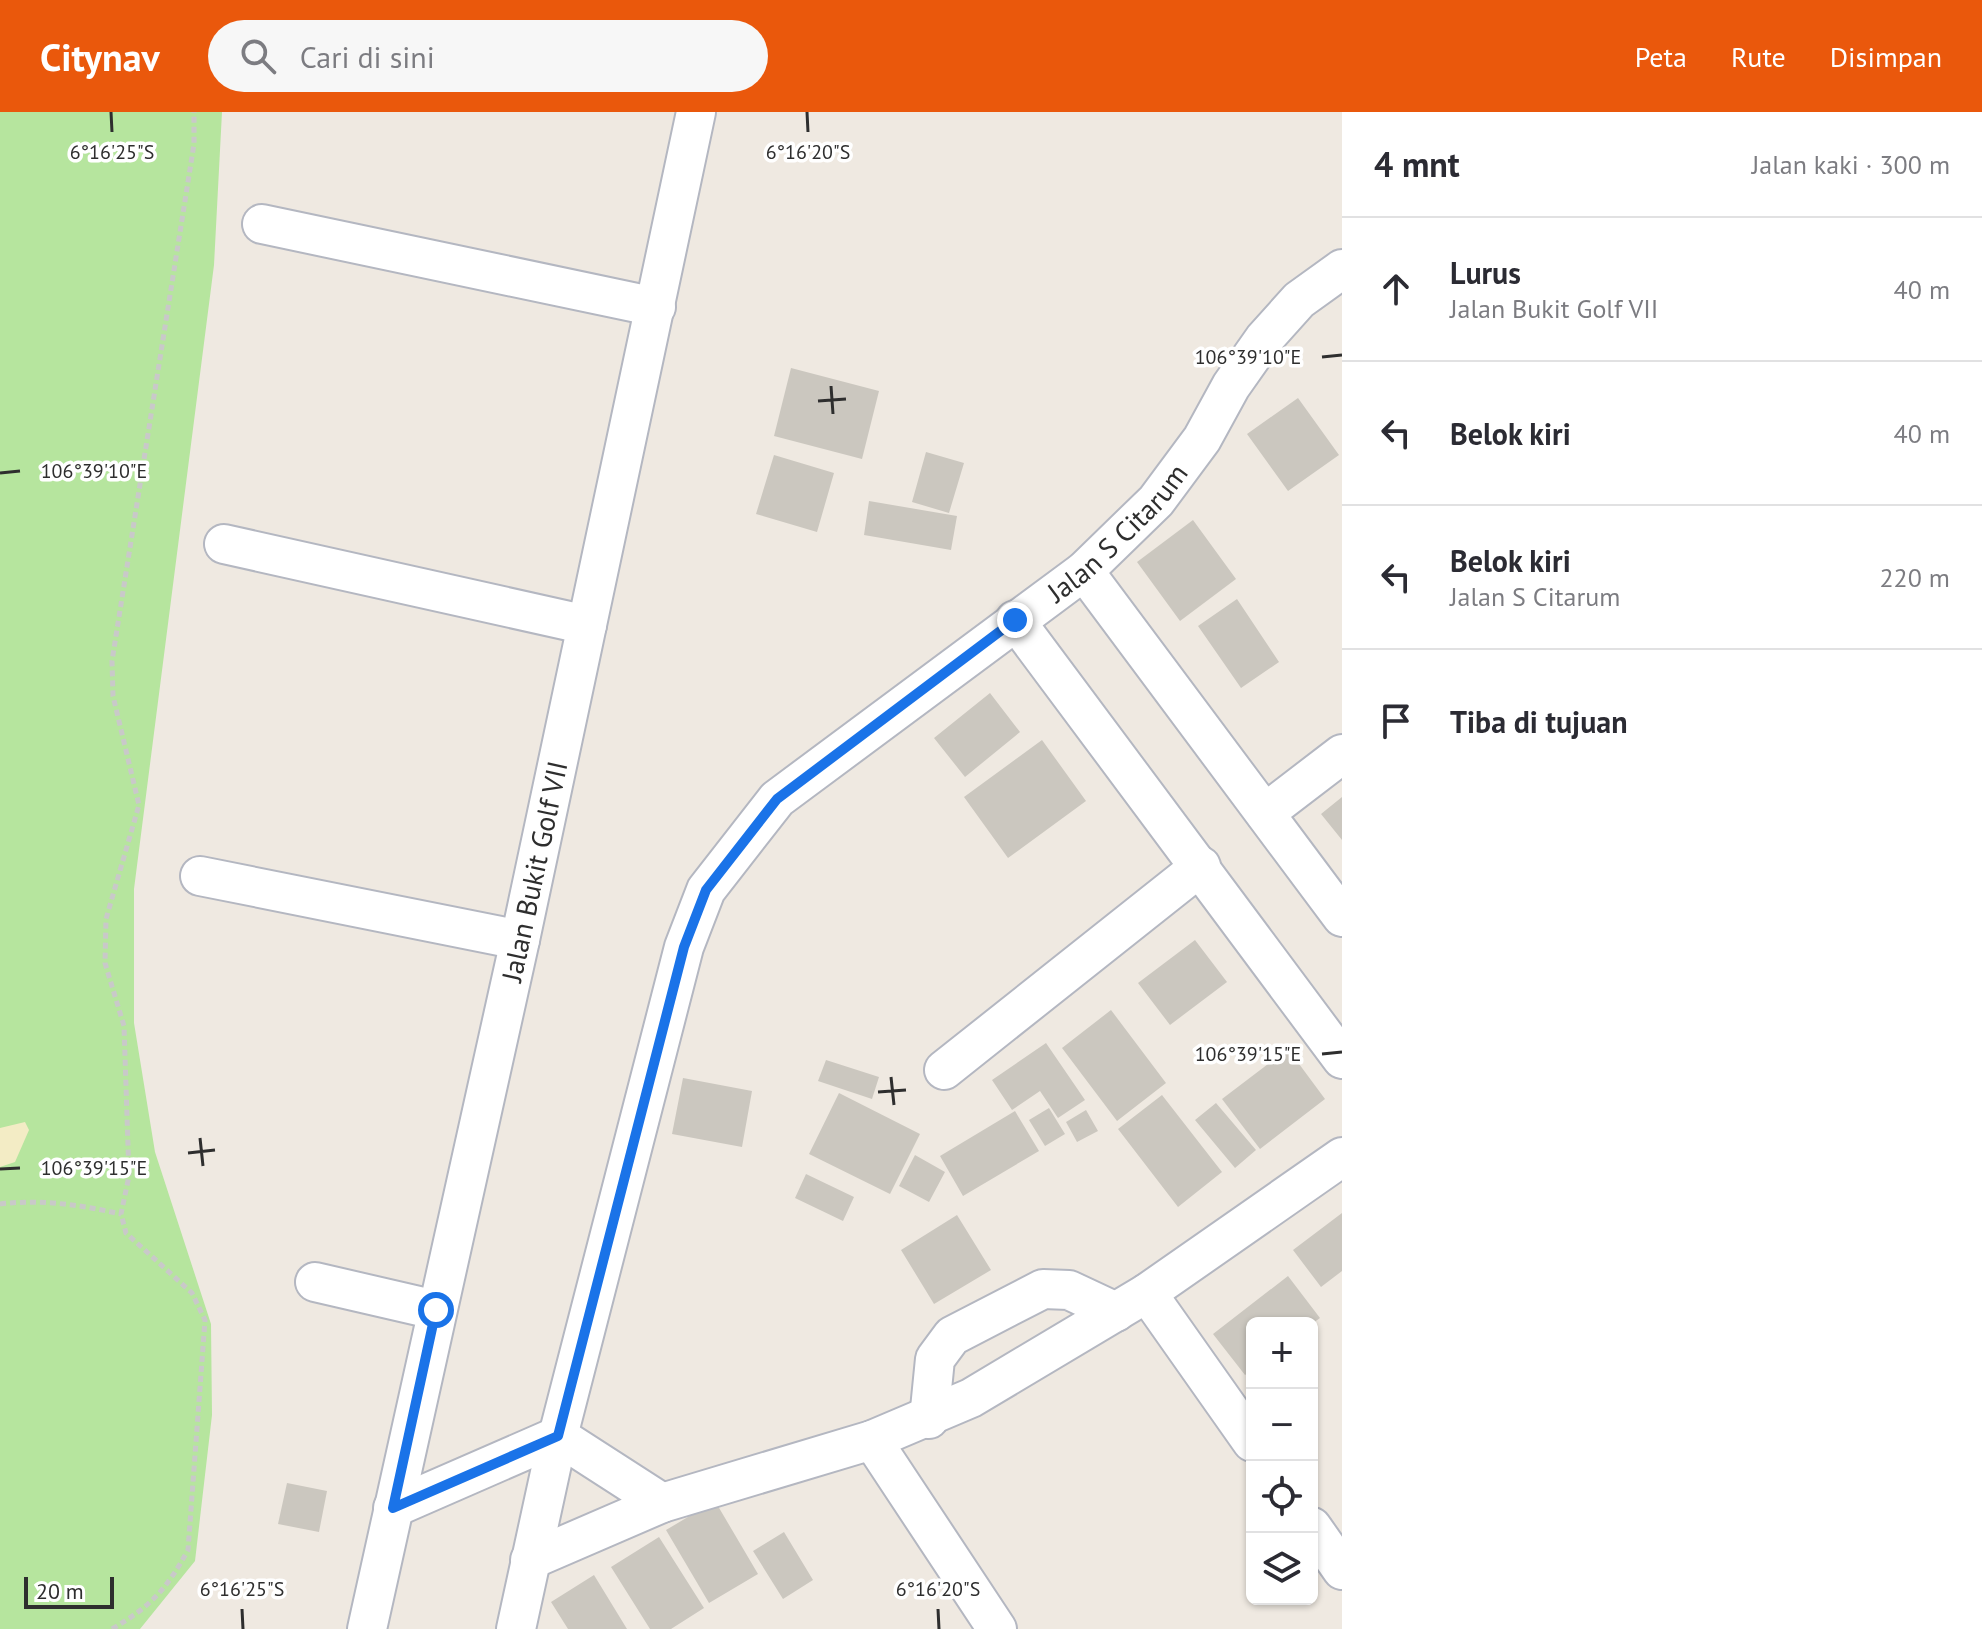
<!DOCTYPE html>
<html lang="id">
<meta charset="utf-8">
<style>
body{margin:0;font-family:"PT Sans",sans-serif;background:#f7f7f7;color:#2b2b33}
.controls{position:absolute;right:24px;bottom:24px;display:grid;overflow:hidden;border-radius:12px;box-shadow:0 2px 6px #0004}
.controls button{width:72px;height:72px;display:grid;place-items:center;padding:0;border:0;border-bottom:2px solid #e1e1e2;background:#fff;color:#2b2b33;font:40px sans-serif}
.scale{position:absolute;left:24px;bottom:20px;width:90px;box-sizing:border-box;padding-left:8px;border:4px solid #2e2e2e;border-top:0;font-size:22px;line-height:28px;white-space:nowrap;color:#2e2e2e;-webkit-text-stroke:6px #fff;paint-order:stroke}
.stop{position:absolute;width:24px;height:24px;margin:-18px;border:6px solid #1a73e8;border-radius:50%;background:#fff}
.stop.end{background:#1a73e8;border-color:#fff;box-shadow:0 2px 8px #0008}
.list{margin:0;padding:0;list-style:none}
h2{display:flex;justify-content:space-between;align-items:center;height:104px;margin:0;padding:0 32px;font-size:34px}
h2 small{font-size:26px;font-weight:400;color:#7c7c81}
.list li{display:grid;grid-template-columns:52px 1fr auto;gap:24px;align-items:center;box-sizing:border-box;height:144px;padding:0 32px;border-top:2px solid #e1e1e2}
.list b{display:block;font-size:30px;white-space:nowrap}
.list p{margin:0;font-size:26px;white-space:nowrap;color:#7c7c81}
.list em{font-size:26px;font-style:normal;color:#7c7c81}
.icon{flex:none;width:44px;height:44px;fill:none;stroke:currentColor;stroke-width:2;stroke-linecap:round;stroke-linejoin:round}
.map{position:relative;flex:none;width:1342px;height:1517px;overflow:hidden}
header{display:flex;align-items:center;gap:48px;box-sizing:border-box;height:112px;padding:0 40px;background:#ea580c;color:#fff}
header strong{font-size:38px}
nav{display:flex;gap:44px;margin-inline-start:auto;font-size:28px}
.search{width:560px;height:72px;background:#f7f7f7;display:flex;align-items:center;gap:20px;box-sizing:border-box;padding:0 28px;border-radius:44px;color:#7c7c81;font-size:30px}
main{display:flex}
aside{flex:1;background:#fff}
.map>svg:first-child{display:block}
</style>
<header>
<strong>Citynav</strong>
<div class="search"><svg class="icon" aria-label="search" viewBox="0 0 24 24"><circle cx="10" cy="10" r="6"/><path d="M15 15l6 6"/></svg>Cari di sini</div>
<nav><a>Peta</a><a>Rute</a><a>Disimpan</a></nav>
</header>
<main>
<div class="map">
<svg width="1342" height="1517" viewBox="0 0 1342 1517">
<rect width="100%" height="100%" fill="#efe9e1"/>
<path fill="#b6e59e" d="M0,0h222l-8,153 -80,624v134l21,129 56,172 1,91 -17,146 -55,68h-140z"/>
<path fill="#f3ecc5" d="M25,1010l4,8 -14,32 -15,5v-39z"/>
<path fill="#cbc7bf" d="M791,256l88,23 -17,68 -88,-23z
M1298,286l41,57 -51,36 -41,-57z
M926,340l38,11 -15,50 -37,-11z
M774,343l60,18 -17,59 -61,-18z
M869,389l88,15 -6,34 -87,-15z
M1193,408l43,59 -56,42 -43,-59z
M1237,487l42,63 -38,26 -43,-62z
M990,581l30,39 -55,45 -31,-39z
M1042,628l44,61 -78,57 -44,-61z
M1342,685v43l-21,-26z
M1195,828l32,42 -57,43 -32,-42z
M1111,898l55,73 -49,38 -55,-73z
M1046,931l39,57 -27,18 -18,-27 -28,19 -20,-30z
M1288,937l37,50 -65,50 -38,-50z
M826,948l53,17 -7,22 -54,-18z
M683,966l69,13 -10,56 -70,-13z
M839,981l81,41 -30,60 -81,-40z
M1162,983l60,77 -44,35 -60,-78z
M1216,991l40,47 -21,18 -40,-48z
M1049,996l16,26 -20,12 -16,-26z
M1086,998l12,21 -21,11 -11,-20z
M1015,999l24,40 -76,45 -23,-40z
M915,1043l30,17 -16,30 -30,-16z
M806,1062l48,23 -11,24 -48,-23z
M1342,1101v58l-21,16 -28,-37z
M957,1103l34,55 -57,34 -33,-54z
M1288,1164l32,42 -7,5h-61v47l-7,5 -32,-41z
M287,1371l40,8 -8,41 -41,-8z
M715,1389l43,73 -49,29 -43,-73z
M784,1420l29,48 -30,19 -30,-48z
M659,1425l45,71 -33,21h-21l-39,-62z
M594,1463l33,54h-59l-17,-27z"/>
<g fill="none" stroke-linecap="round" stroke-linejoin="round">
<g stroke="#b4b7c1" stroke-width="42">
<g id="minor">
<path d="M262,112l394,83"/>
<path d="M224,432l363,81"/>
<path d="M1084,459l258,346"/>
<path d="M1015,508l327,439"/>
<path d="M1265,701l77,-59"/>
<path d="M200,764l320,64"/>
<path d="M944,958l257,-204"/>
<path d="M315,1170l121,28"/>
<path d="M1147,1181l105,149"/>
<path d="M929,1307l6,-60 17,-23 91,-47 26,1 47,22"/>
<path d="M872,1328l125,189"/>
<path d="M662,1391l210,-63 99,-42 176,-105 195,-136"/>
<path d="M393,1396l165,-72 104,67 -132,57"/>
<path d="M1312,1415l30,43"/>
<path id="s1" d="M367,1517l153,-689 176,-828"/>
<path id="s2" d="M516,1517l42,-193 126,-489 22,-57 71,-91 307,-228 72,-70 46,-62 29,-53 33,-47 35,-39 43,-31"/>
</g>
</g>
<path stroke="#c9c9c9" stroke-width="5" stroke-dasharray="6 4" stroke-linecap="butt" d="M0,1092c42,-5 81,1 121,10
M112,1517c39,-23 54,-39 76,-79l17,-230 -13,-27 -66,-60 -5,-19 8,-38 -5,-150 -19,-63 1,-44 33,-114 -26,-109 -1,-35 82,-517v-32"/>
<use href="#minor" stroke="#fff" stroke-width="38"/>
</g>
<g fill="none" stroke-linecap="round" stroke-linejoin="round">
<path stroke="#1a73e8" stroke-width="10" d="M436,1198l-43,198 165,-72 126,-489 22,-57 71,-91 238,-179"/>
</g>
<path fill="none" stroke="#2e2e2e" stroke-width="3" d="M111,0l1,20M807,0l1,20M1322,245l20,-2M831,274l2,28M818,289l28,-2M0,361l20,-2M1322,942l20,-2M891,965l3,28M878,980l28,-2M200,1026l3,28M188,1041l27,-3M0,1057l20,-1M242,1497l1,20M938,1497l1,20"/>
<g text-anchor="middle" stroke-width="7" stroke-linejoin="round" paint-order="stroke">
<g font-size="28" fill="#2e2e2e" stroke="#fff">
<text dy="10" stroke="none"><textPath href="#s2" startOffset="1312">Jalan S Citarum</textPath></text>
<text dy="10" stroke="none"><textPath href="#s1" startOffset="776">Jalan Bukit Golf VII</textPath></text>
</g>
</g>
<g font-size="20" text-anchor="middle" fill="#2e2e2e" stroke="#fff" stroke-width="7" stroke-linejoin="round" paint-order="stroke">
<text x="112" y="47">6°16'25"S</text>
<text x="808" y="47">6°16'20"S</text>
<text x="1248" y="252">106°39'10"E</text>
<text x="94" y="366">106°39'10"E</text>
<text x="1248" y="949">106°39'15"E</text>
<text x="94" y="1063">106°39'15"E</text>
<text x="242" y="1484">6°16'25"S</text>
<text x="938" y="1484">6°16'20"S</text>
</g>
</svg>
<div class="controls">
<button>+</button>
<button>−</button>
<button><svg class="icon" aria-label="locate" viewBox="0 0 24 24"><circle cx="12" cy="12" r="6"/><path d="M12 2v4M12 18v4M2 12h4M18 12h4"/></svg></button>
<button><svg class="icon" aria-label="layers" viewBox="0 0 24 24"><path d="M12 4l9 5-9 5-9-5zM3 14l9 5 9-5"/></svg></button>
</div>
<div class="scale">20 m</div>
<div class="stop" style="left:436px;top:1198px"></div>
<div class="stop end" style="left:1015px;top:508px"></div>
</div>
<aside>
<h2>4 mnt<small>Jalan kaki · 300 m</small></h2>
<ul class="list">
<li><svg class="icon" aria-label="ahead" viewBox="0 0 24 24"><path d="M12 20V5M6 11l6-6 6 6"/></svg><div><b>Lurus</b><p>Jalan Bukit Golf VII</p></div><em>40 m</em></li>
<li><svg class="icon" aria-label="left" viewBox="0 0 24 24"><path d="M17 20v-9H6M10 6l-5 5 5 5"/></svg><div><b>Belok kiri</b></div><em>40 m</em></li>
<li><svg class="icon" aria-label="left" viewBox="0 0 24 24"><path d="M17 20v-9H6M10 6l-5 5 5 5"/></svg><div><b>Belok kiri</b><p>Jalan S Citarum</p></div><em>220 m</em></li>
<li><svg class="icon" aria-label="arrive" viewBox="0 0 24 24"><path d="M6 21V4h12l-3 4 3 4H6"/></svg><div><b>Tiba di tujuan</b></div></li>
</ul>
</aside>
</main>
